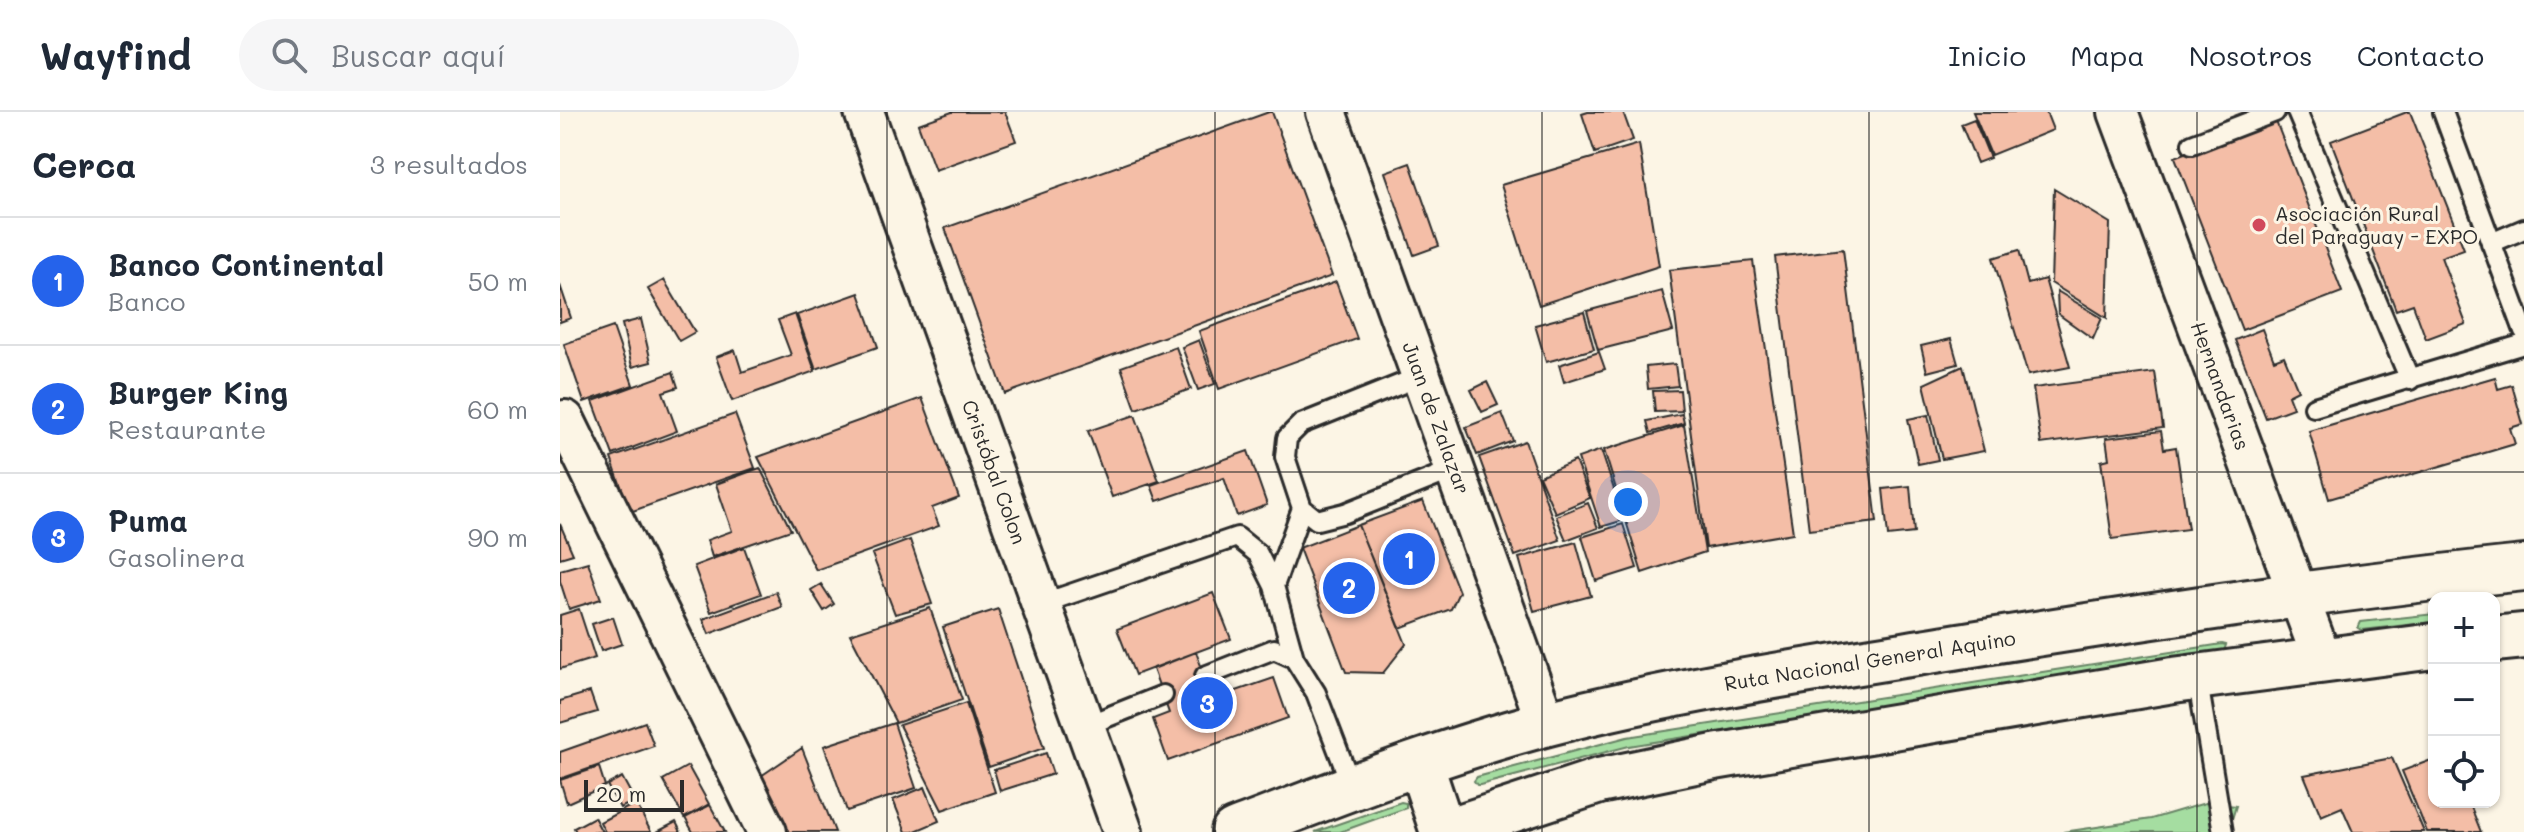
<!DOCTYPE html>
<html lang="es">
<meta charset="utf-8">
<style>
body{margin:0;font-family:Mali,sans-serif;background:#f6f6f7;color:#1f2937}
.controls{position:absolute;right:24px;bottom:24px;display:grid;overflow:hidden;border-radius:16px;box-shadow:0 2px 6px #0004}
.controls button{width:72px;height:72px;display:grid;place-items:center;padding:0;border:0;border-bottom:2px solid #e0e1e3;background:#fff;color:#1f2937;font:40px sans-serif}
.scale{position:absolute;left:24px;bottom:20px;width:100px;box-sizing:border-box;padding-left:8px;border:4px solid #2b2b2b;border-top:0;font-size:22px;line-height:28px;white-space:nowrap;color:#2b2b2b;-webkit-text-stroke:6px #fcf5e5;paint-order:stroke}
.you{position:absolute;left:1068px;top:390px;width:28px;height:28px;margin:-20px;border:6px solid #fff;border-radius:50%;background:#1a73e8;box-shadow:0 0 0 12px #1a73e833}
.badge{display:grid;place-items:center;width:52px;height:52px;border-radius:50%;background:#2563eb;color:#fff;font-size:26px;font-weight:700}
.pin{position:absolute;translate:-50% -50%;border:4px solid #fff;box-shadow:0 2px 8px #0006}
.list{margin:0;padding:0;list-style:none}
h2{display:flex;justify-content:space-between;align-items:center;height:104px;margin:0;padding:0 32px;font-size:34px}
h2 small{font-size:26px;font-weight:400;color:#747a83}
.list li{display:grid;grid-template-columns:52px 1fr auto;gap:24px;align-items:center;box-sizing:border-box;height:128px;padding:0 32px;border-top:2px solid #e0e1e3}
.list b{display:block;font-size:30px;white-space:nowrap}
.list p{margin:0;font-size:26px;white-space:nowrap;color:#747a83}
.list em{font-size:26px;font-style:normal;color:#747a83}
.icon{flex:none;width:44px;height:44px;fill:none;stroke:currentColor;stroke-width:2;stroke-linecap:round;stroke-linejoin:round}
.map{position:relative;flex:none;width:1964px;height:720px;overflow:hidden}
header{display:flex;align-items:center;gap:48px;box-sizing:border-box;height:112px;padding:0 40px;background:#fff;border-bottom:2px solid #e0e1e3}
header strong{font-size:38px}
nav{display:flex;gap:44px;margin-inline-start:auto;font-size:28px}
.search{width:560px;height:72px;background:#f6f6f7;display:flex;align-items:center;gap:20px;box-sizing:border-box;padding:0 28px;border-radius:44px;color:#747a83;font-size:30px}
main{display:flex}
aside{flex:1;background:#fff}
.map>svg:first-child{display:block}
</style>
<header>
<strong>Wayfind</strong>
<div class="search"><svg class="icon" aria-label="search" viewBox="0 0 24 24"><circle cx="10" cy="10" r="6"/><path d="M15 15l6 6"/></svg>Buscar aquí</div>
<nav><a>Inicio</a><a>Mapa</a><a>Nosotros</a><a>Contacto</a></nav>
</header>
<main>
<aside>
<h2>Cerca<small>3 resultados</small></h2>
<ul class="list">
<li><span class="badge">1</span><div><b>Banco Continental</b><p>Banco</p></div><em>50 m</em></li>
<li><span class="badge">2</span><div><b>Burger King</b><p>Restaurante</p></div><em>60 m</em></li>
<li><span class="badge">3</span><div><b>Puma</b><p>Gasolinera</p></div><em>90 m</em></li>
</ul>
</aside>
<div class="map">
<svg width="1964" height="720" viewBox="0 0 1964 720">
<rect width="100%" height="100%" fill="#fcf5e5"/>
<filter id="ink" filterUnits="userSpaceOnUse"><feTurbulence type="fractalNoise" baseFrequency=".0125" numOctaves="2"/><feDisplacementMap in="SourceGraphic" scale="16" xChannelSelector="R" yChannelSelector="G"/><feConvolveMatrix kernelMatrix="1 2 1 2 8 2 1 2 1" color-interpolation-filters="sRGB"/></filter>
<g filter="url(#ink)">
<path fill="#a5dda1" stroke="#688466" stroke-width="2" d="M1874,502v8l-72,8 -4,-2 3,-6z
M1662,532l4,1 -2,6 -595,95 -149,39h-3l-3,-4 3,-4 150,-40z
M841,690l5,1v5l-66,24h-25z
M1645,691l31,3 -8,26h-165l88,-13z"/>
<path fill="#f4bea7" stroke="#2b2b2b" stroke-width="2" d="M392,0h53l11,29 -81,29 -17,-46z
M709,0h3l60,164 -327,118 -60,-166z
M1028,0h35l10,28 -38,13 -13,-39z
M1413,0h73l7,18 -62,25z
M1847,0h3l54,137 -23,8 25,67 -40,15 -13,-35 -17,6 -65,-169z
M1414,7l16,39 -13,5 -16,-39z
M1715,7l67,173 -100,38 -67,-173z
M1079,32l20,122 -120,39 -38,-120z
M850,51l29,83 -25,9 -29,-83z
M1494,77l56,34 -3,95 -56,-35z
M1283,137l34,273 -68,8 -34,-273z
M1459,138l9,34 17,-5 25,88 -42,8 -35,-117z
M1193,149l40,272 -87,15 -37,-278z
M104,168l31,52 -16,9 -31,-52z
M776,170l21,57 -138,50 -20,-58z
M0,173l11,33 -11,4z
M1102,179l11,40 -75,19 -11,-39z
M1497,179l45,27 -9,21 -35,-25z
M299,181l19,54 -62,22 -19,-54z
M1024,200l10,37 -48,13 -11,-37z
M235,202l20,57 -83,30 -16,-44 19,-7 7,22 49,-17 -13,-35z
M81,207l10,43 -19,5 -10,-43z
M53,215l20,58 -49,17 -20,-58z
M1702,217l12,31 10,-4 14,34 -10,5 5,13 -27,10 -31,-78z
M1391,227l7,25 -31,8 -6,-26z
M639,228l16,44 -17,6 -16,-43z
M616,235l15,42 -55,20 -15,-42z
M1039,240l6,17 -41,13 -5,-17z
M1115,252l3,22 -30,3 -2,-22z
M1403,254l21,85 -42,8 -18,-75z
M113,260l5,15 -15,5 14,39 -64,24 -20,-54z
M1595,260l8,56 -122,16 -8,-56z
M1935,265l3,12 14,-4 11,39 -13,4 5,16 -186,55 -20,-68z
M927,270l11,23 -16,7 -11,-22z
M1120,278l2,21 -27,1 -2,-21z
M362,286l37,100 -27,10 7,18 -123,44 -58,-113z
M942,301l11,28 -36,14 -11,-28z
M175,302l20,54 -125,44 -19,-54z
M1122,302l2,9 -34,10 -3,-12z
M575,303l24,66 -47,16 -24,-66z
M1368,303l10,45 -20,4 -10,-45z
M1124,313l21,127 -63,21 -38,-123z
M1601,319l3,18 12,-2 12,82 -76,10 -11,-78 8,-2 -3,-21z
M965,329l35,99 -45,16 -36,-99z
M1041,338l23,70 -23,7 -23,-69z
M688,339l19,54 -30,11 -13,-38 -67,23 -6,-16z
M1015,349l15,37 -35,15 -16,-37z
M200,356l31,62 -79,27 -5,-17 25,-9 -16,-47z
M1350,374l4,47 -26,3 -5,-47z
M863,389l36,91 -8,17 -51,19 -42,-103z
M1028,391l10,25 -32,12 -10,-24z
M0,412l13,30 -13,4z
M1063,412l14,44 -41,13 -14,-44z
M798,413l48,119 -23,29 -37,-1 -47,-124z
M350,428l22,64 -37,10 -23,-60z
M1016,430l15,54 -57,15 -15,-53z
M184,435l17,47 -50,18 -17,-46z
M28,450l13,37 -32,10 -9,-28v-11z
M261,472l13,20 -10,7 -13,-21z
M216,480l6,15 -73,27 -6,-15z
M653,481l18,46 -96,36 -18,-46z
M370,496l32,92 -66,23 -46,-89z
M19,497l16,49 -35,11v-54z
M438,497l46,139 -55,19 -46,-140z
M53,505l9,27 -21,7 -9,-27z
M636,540l17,47 61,-21 14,40 -120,43 -15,-42 16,-6 -16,-44z
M30,580l7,20 -37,11v-22z
M406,591l29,89 -53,18 -43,-85z
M85,610l9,24 -94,33v-27z
M334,611l22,65 -69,23 -23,-65z
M242,636l33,84h-53l-24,-54z
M486,641l7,21 -53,17 -6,-21z
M1832,646l32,74h-71l-11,-25 -21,9 -17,-41z
M1874,647v43h35l12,30h-54l-25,-61z
M128,654l21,38 -25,14 -21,-38z
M39,655l6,19 -38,17 -7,-23z
M62,665l13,24 -15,7 -13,-23z
M365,675l14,34 -26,11h-7l-13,-32z
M76,691l15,29h-46l-5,-10z
M150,693l15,27h-32l-8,-14z
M34,705l8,15h-26l-2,-4z
M116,710l5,10h-24z"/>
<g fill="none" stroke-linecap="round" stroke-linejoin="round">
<g stroke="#2b2b2b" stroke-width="24">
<path id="lane" d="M1737,0l113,268
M1883,0l81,219
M1632,32l83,-32
M1931,131l33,-14
M861,264l-120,48 -14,14 -2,19 17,51 15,12 28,-7 110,-44
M1754,295l210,-63
M714,474l28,-78
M481,492l196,-67 21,17 16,32 20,72
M645,564l69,-27 20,9 22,35 36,94
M1637,564l26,156
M525,614l78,-31"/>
</g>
<g stroke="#2b2b2b" stroke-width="44">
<path id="street" d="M304,0l259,720
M766,0l220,611
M1558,0l204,547
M5,308l202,412"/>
</g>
<g stroke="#2b2b2b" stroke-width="50">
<path id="highway" d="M1934,527l30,-3
M860,651l23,69
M674,720c103,-39 207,-81 314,-109 139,-36 282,-56 424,-79 183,-29 367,-57 552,-76
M884,720l155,-51 115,-24 459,-77 261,-34"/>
</g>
<use href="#lane" stroke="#fcf5e5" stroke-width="18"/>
<use href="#street" stroke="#fcf5e5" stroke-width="38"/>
<use href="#highway" stroke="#fcf5e5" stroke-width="44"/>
</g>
</g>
<path fill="none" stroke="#2b2b2b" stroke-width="2" stroke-opacity="0.55" d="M327,0v720M655,0v720M982,0v720M1309,0v720M1637,0v720M0,360h1964"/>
<circle fill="#d1495b" stroke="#fcf5e5" stroke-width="3" cx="1699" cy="113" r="8"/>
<g text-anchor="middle" stroke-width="6" stroke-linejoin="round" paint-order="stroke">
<g font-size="20" fill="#2b2b2b" stroke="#fcf5e5" text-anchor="start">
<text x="1715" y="109">Asociación Rural<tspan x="1715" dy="23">del Paraguay - EXPO</tspan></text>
</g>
<g font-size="20" fill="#2b2b2b" stroke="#fcf5e5">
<text transform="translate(1660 274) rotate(70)" y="7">Hernandarias</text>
<text transform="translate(876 306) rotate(70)" y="7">Juan de Zalazar</text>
<text transform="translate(434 360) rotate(70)" y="7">Cristóbal Colon</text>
<text transform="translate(1310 549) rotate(-9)" y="7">Ruta Nacional General Aquino</text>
</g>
</g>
</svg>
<div class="controls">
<button>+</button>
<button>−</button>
<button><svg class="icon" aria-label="locate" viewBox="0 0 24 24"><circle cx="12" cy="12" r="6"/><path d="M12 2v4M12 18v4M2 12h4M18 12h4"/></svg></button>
</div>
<div class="scale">20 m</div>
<div class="you"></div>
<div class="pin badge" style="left:849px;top:447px">1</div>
<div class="pin badge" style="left:789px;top:476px">2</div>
<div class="pin badge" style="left:647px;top:591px">3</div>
</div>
</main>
